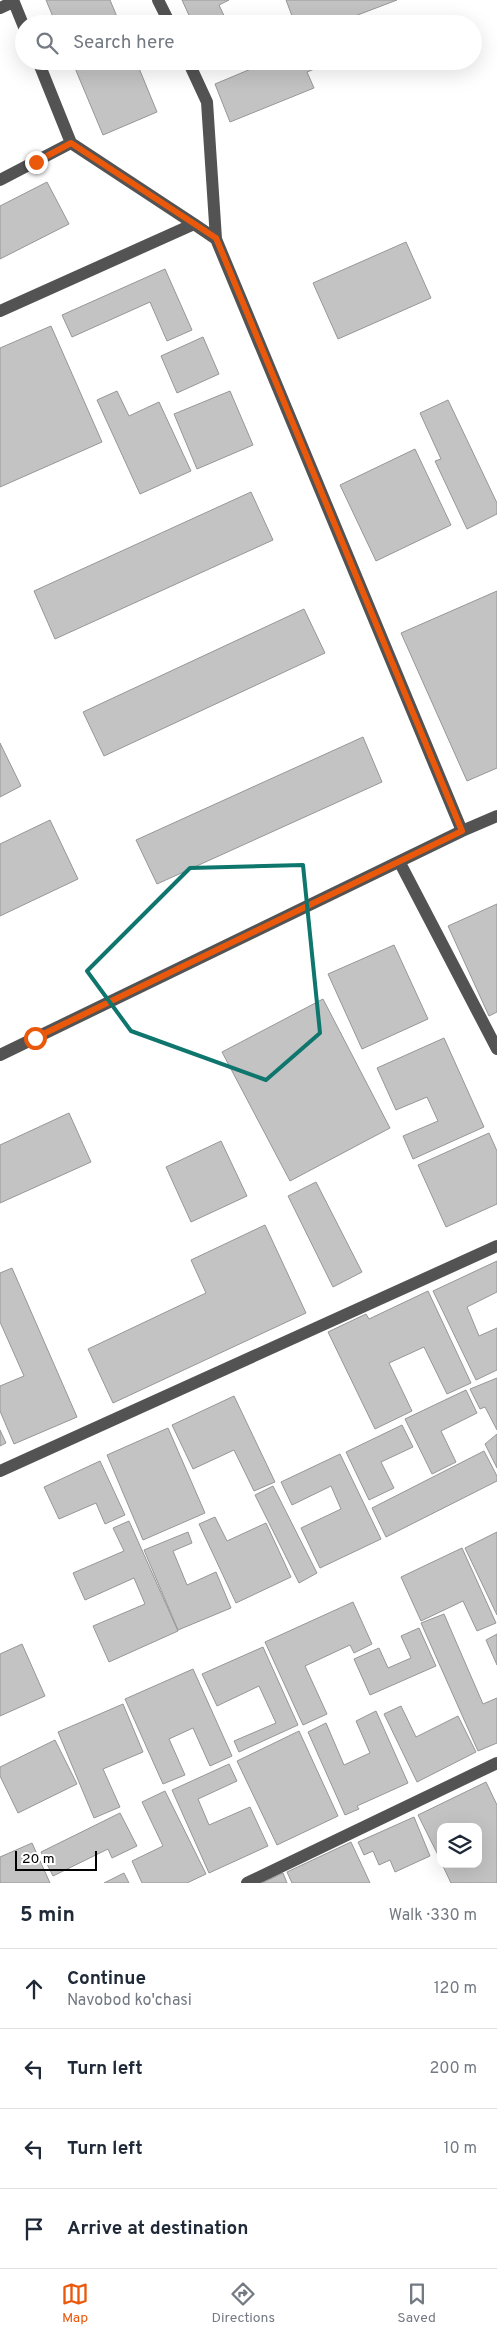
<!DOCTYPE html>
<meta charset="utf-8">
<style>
body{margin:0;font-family:Overpass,sans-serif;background:#f2f2f3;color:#1f2937}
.controls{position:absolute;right:15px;bottom:15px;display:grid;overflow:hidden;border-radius:10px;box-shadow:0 5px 20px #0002}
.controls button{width:45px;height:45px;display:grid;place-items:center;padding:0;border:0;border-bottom:1px solid #e0e1e3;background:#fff;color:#1f2937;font:25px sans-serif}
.scale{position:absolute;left:15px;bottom:12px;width:82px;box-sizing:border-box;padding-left:5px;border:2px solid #000;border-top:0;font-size:14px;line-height:18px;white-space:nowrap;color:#000;-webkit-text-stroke:4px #fff;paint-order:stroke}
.stop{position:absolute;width:15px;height:15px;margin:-11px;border:4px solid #ea580c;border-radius:50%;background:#fff}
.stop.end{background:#ea580c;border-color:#fff;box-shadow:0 1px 5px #0008}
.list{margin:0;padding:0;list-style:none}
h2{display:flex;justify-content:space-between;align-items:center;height:65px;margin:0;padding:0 20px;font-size:21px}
h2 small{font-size:16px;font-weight:400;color:#747a83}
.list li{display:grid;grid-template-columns:32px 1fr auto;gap:15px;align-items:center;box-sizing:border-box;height:80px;padding:0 20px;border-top:1px solid #e0e1e3}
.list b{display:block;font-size:19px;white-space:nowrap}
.list p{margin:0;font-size:16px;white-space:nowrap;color:#747a83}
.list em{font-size:16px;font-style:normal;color:#747a83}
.icon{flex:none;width:28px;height:28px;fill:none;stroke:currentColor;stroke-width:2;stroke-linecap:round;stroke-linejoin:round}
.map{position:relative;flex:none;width:497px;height:1883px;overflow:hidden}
.search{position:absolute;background:#fff;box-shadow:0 5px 20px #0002;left:15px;right:15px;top:15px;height:55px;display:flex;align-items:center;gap:12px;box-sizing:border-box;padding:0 18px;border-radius:28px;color:#747a83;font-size:19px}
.sheet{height:385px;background:#fff}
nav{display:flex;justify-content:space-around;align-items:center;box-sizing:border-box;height:70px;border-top:1px solid #e0e1e3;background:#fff;font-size:14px;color:#747a83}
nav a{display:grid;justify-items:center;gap:2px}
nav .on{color:#ea580c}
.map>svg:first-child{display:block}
</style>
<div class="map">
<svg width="497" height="1883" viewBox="0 0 497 1883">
<rect width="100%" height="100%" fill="#fff"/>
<path fill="#c3c3c3" stroke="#979797" d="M46,0h64l10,24h-64z
M182,0h47l-10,5 7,15 -8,4h-25z
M286,0h111l-63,24h-39z
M72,61h64l21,51 -54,23z
M270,61h64l-27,11 7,16 -84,34 -15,-38z
M47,182l22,42 -69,35v-53z
M406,242l25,56 -93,41 -25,-56z
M165,269l27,61 -25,11 -17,-39 -78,35 -10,-22z
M51,326l51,116 -102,45v-139z
M203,337l16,37 -42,19 -16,-37z
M117,391l12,25 30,-14 32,69 -51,23 -43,-94z
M230,391l23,54 -56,24 -23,-55z
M448,400l49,103v11l-30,15 -32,-68 6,-2 -21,-46z
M415,449l36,76 -75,36 -36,-76z
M251,492l22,48 -218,99 -21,-48z
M497,591v177l-30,13 -66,-148z
M304,609l21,44 -221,103 -21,-44z
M363,737l19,45 -225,102 -21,-44z
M0,743l21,43 -21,11z
M50,820l28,59 -78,37v-72z
M497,904v108l-8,4 -41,-90z
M394,945l34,74 -66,30 -34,-75z
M323,999l67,129 -100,53 -68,-129z
M444,1038l40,89 -71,32 -10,-23 35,-15 -11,-24 -31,13 -19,-42z
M69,1113l22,49 -91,41v-58z
M489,1133l8,18v53l-51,23 -28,-62z
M221,1141l26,55 -56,26 -25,-55z
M316,1182l46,90 -29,15 -45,-91z
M265,1225l41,88 -193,90 -25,-54 118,-56 -15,-33z
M497,1261v31l-30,15 12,29 18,-8v42l-21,10 -43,-89z
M12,1268l65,149 -63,27 -14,-33v-25l24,-10 -24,-54v-49z
M428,1291l43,92 -24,11 -23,-47 -35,16 23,48 -37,18 -47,-97 38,-18 3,5z
M497,1378v52l-12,-23 -5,2 -10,-20z
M466,1390l11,23 -36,18 15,31 -24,12 -27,-55z
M234,1396l41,86 -21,9 -20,-41 -41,19 -21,-44z
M402,1425l11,22 -32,15 13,26 -25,12 -23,-48z
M168,1428l37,85 -62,27 -36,-85z
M0,1430l6,13 -6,3z
M497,1434v34l-12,-24z
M484,1451l13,25v5l-111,56 -14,-29z
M340,1454l41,85 -61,29 -19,-40 40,-19 -10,-23 -39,19 -11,-23z
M100,1461l25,54 -20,9 -9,-21 -37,16 -15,-32z
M273,1486l44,87 -18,10 -44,-88z
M215,1517l12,24 39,-18 25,54 -55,26 -37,-79z
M129,1521l49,110 -69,31 -16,-36 52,-22 -11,-26 -49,22 -12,-27 51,-22 -11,-23z
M188,1532l4,11 -19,8 14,34 29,-13 15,36 -53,22 -34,-80z
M497,1532v83l-32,-67z
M462,1548l34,75 -19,8 -14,-30 -42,20 -20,-44z
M353,1602l19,42 -18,9 -4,-8 -45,21 22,48 -24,11 -38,-83z
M444,1614l39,90 14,-6v45l-19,8 -57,-128z
M419,1628l17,38 -66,29 -16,-36 25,-11 9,20 23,-10 -10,-22z
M497,1634v31l-11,-25z
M22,1644l23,52 -45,20v-62z
M263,1647l35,78 -59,27 -5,-11 42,-18 -17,-37 -42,20 -15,-32z
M193,1669l39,87 -22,10 -17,-38 -24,11 16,36 -22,9 -38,-85z
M123,1704l20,48 -40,17 17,38 -26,11 -36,-86z
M401,1706l15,31 42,-21 18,36 -59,30 -33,-68z
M376,1711l32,72 -51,23 2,3 -14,6 -37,-83 18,-9 18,42 26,-12 -14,-32z
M299,1731l39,85 -61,29 -40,-84z
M55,1740l22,44 -59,29 -18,-37v-9z
M229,1764l8,17 -39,18 11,26 41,-18 18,39 -59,27 -37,-83z
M486,1782l11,23v78h-46l-9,-19h36v-37h-37v34l-23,-46z
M165,1791l41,83 -19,9h-45l-10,-22 31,-15 -21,-44z
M120,1813l17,33 -25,12 -4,-9 -55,27 -12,-24z
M414,1817l16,39 -35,16 -5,-12 -11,5 -6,-14 -9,4 -6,-13z
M351,1842l19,41h-78l-5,-11z
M32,1843l18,40h-50v-26z
M124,1873l5,10h-25z
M283,1873l4,10h-25z"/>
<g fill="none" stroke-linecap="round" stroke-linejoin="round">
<path stroke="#535353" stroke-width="12" d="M13,0l11,27
M158,0l12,24
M0,8l13,-6
M38,61l33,82 123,81
M188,61l19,41 9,137
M0,180l71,-37
M0,311l194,-87 22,15 246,592
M400,863l97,186
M0,1055l462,-224 35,-15
M0,1471l497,-225
M247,1883l250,-120"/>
</g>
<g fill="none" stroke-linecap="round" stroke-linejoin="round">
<path stroke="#ea580c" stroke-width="6" d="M35,1038l427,-207 -246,-593 -145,-95 -35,19"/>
</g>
<path fill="none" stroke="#0f766e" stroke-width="4" stroke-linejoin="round" d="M303,865l17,168 -54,47 -135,-49 -44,-60 103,-103z"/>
</svg>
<div class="controls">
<button><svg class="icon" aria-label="layers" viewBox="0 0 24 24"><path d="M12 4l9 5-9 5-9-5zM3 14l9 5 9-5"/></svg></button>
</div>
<div class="scale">20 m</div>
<div class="stop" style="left:35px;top:1038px"></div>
<div class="stop end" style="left:36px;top:162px"></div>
<div class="search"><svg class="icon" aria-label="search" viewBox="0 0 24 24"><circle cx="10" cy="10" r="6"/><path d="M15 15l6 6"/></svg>Search here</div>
</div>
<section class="sheet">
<h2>5 min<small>Walk · 330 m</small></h2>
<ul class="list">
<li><svg class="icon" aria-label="ahead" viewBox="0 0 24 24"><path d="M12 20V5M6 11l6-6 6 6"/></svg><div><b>Continue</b><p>Navobod ko'chasi</p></div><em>120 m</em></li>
<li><svg class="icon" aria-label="left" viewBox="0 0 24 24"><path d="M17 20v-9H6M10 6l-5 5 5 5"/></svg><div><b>Turn left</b></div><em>200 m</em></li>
<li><svg class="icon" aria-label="left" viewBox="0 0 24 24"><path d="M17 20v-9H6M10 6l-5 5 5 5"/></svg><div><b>Turn left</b></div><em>10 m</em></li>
<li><svg class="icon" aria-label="arrive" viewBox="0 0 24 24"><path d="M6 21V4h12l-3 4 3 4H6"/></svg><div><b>Arrive at destination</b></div></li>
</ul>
</section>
<nav>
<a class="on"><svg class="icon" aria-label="map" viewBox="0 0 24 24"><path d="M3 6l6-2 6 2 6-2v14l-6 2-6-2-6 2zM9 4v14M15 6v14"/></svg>Map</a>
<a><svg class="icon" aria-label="directions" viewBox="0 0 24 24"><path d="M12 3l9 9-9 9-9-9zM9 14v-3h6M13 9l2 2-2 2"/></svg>Directions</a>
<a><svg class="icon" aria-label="saved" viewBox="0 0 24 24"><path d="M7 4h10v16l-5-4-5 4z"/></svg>Saved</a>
</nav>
